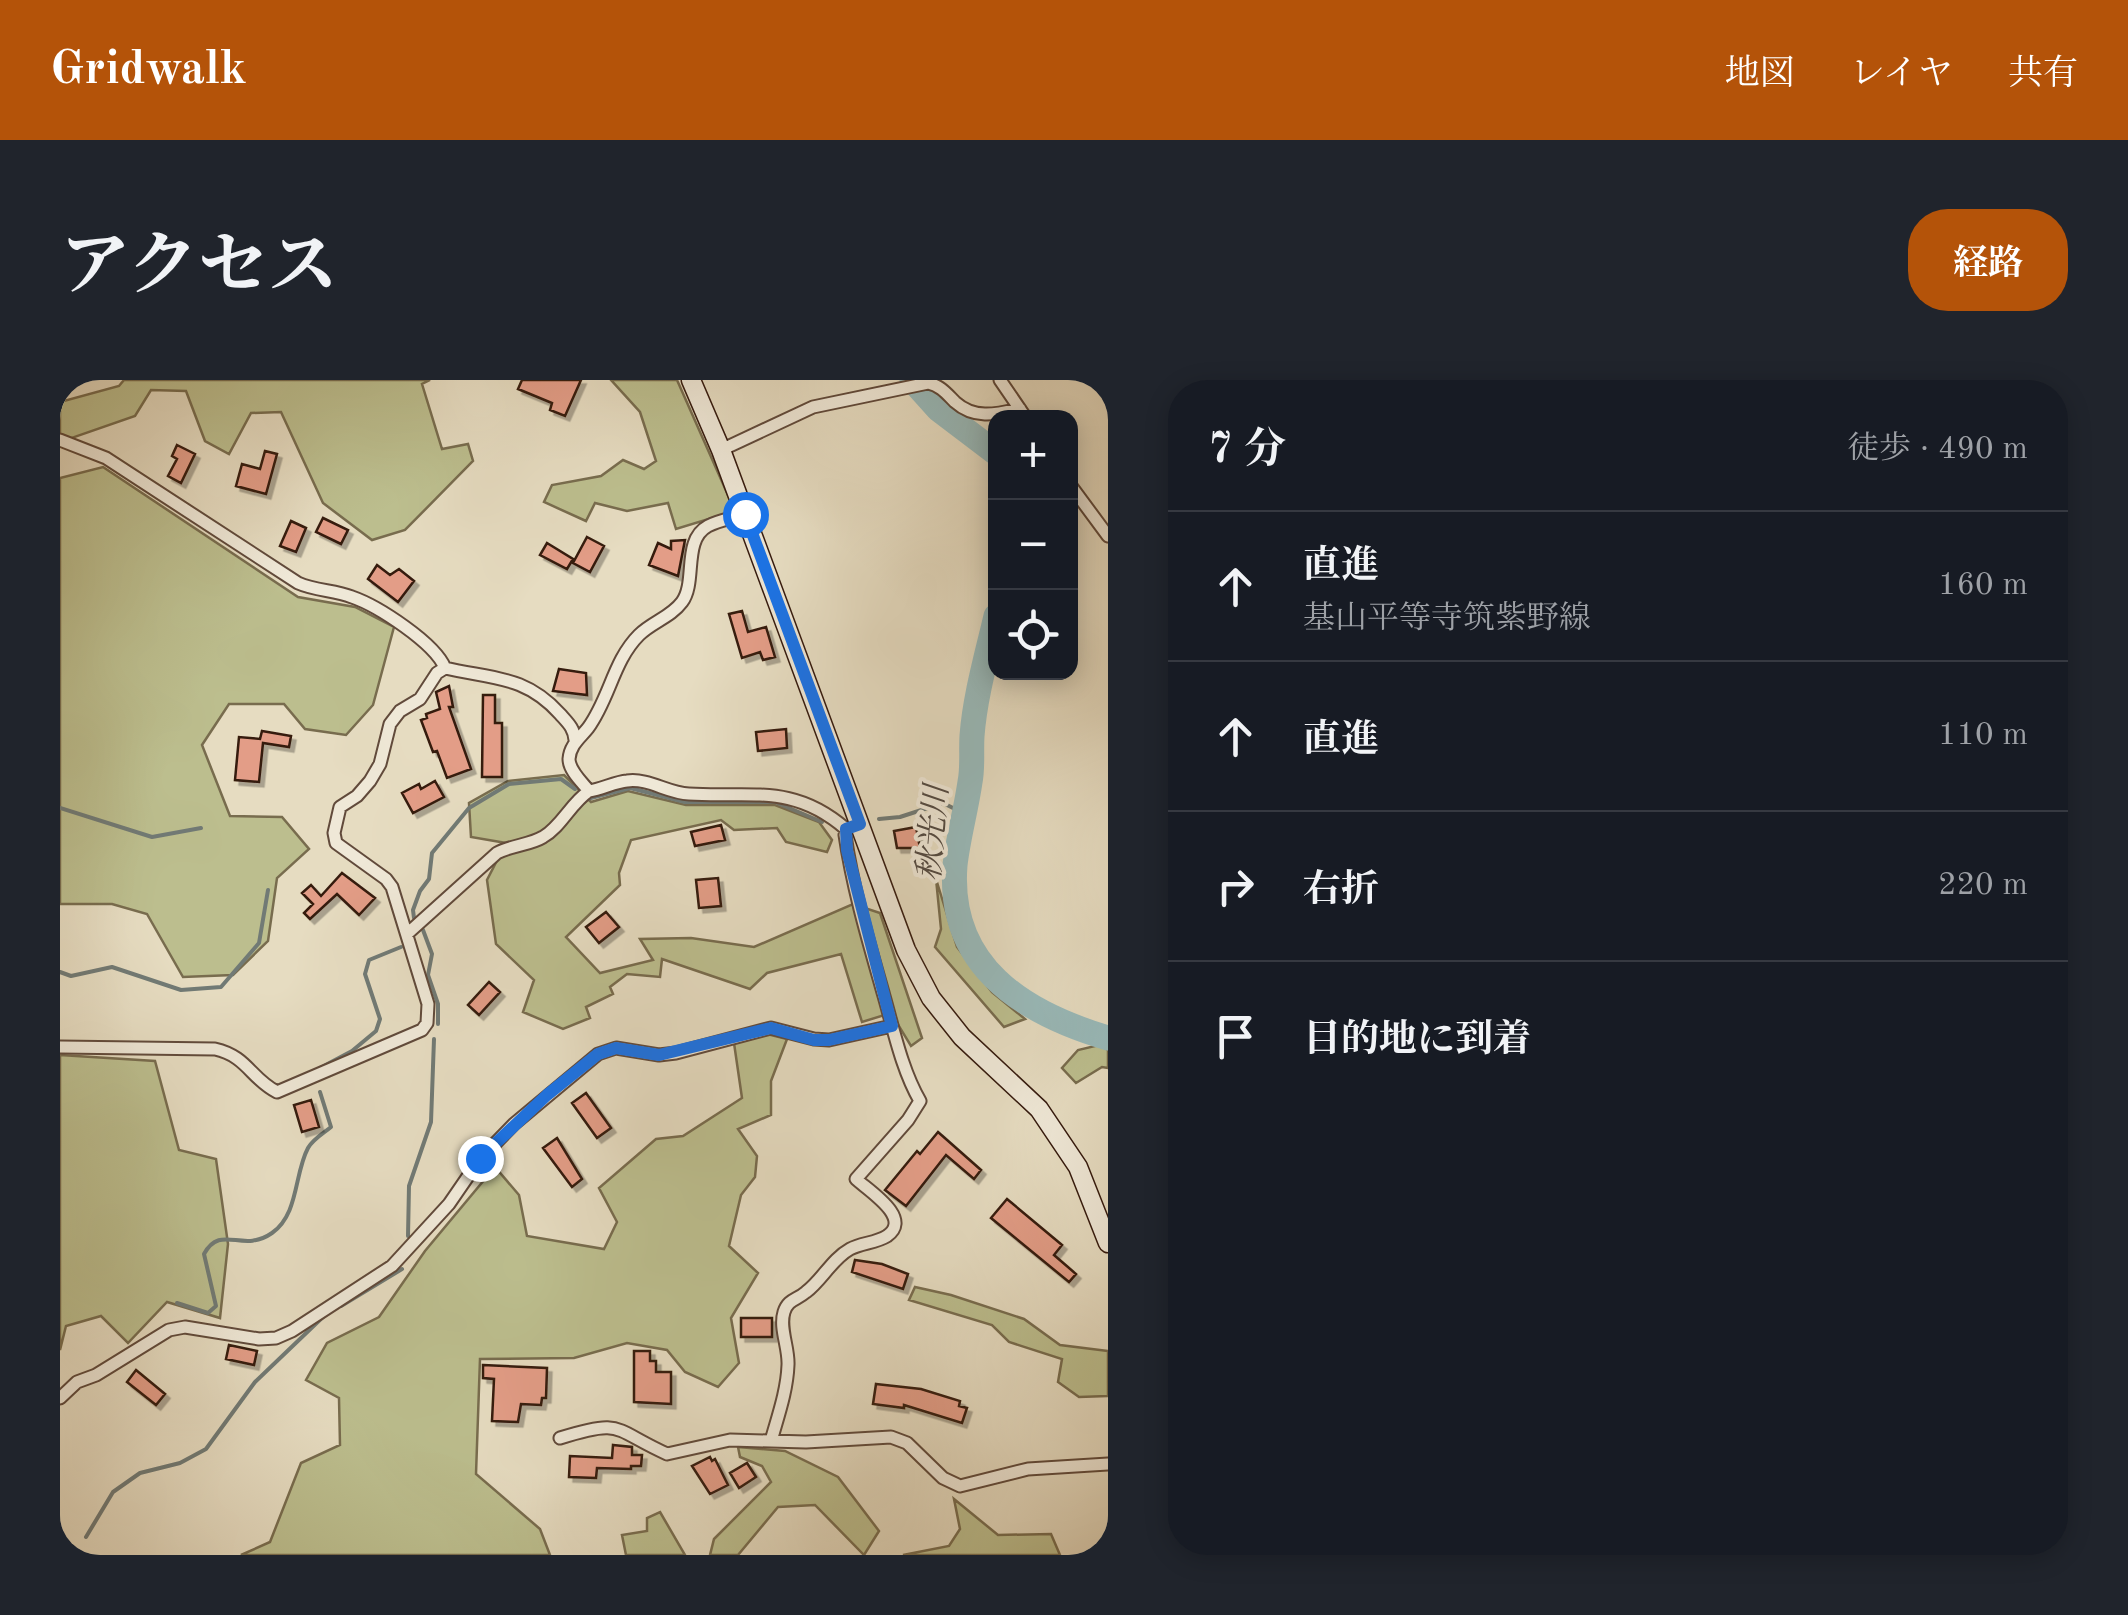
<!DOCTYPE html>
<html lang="ja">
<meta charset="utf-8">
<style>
body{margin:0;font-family:"Old Standard TT","Noto Serif JP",serif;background:#20242c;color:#f1f3f6}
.controls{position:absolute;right:30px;top:30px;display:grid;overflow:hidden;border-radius:20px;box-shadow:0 5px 25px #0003}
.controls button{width:90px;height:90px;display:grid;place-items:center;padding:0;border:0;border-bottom:2px solid #363941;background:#171b24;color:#f1f3f6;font:50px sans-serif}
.stop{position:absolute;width:30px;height:30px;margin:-22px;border:8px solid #1a73e8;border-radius:50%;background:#fff}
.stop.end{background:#1a73e8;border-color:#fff;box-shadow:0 2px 10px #0008}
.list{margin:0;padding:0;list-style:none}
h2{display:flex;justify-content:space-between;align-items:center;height:130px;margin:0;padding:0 40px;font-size:42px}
h2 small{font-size:32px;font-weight:400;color:#9ea1a6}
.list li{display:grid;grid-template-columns:65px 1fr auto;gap:30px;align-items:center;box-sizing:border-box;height:150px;padding:0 40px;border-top:2px solid #363941}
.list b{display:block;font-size:38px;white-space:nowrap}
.list p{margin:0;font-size:32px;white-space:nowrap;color:#9ea1a6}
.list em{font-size:32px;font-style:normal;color:#9ea1a6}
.icon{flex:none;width:55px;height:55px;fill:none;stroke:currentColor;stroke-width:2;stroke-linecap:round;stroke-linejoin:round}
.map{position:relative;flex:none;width:1048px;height:1175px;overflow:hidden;border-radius:40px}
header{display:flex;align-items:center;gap:60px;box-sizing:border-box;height:140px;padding:0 50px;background:#b45309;color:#fff}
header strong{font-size:48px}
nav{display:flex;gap:55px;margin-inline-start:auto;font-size:35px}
.intro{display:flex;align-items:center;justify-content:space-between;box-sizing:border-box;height:240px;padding:0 60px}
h1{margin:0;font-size:70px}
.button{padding:25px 45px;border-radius:40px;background:#b45309;color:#fff;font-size:35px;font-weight:700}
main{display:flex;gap:60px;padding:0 60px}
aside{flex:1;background:#171b24;border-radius:40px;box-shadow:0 5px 25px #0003}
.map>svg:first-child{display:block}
</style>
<header>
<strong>Gridwalk</strong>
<nav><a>地図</a><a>レイヤ</a><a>共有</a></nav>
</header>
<div class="intro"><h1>アクセス</h1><a class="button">経路</a></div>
<main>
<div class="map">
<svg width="1048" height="1175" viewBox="0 0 1048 1175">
<defs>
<filter id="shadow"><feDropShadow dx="4.5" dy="4.5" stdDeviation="0" flood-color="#0004"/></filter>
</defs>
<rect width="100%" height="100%" fill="#e6dcc1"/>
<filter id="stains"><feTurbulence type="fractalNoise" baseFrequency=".002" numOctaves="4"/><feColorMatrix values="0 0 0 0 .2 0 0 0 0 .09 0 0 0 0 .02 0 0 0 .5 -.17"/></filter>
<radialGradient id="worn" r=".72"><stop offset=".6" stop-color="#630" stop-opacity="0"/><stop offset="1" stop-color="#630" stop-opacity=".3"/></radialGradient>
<path fill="#bcbe8e" stroke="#786c4e" stroke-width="2.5" d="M64,0h306l-8,4 20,65 26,-5 5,17 -68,69 -33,10 -49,-37 -42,-91 -30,1 -22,41 -24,-13 -19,-50 -35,-1 -16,26 -75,26v-40l59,-16z
M551,0h66l58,131 -59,18 -8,-26 -41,8 -32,-8 -9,18 -42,-19 8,-17 49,-9 22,-16 21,9 12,-8 -16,-49z
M43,87l195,130 57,10 39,20 -21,78 -27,30 -41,-6 -21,-25h-55l-27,41 28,71 52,1 27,32 -32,29 -9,63 -35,34 -50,2 -36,-63 -35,-10h-52v-426z
M504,395l27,27 37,-11 58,14h89l44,17 13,18 -5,12 -41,-10 -9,-14 -43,2 -13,-10 -90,20 -12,33 1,12 -54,52 34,36 53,-13 -13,-21 51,-1 63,9 99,-43 27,9 42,125 -11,8 -20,-33 -29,9 -21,-68 -74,19 -17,16 -88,-30 -2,18 -33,-3 -17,13 3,7 -27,13 4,11 -27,11 -40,-17 11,-32 -38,-36 -9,-64 19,-37 -35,-6 -2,-34 39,-22z
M876,499l21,68 35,45 33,27 -21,8 -69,-80 6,-18z
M703,653l24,6 -16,42v34l-33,14 19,27 -2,21 -14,18 -12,51 29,27 -27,45 8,45 -21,24 -33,-15 -18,-22 -40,-7 -53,15 -94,1 -4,115 64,55 10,26h-309l29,-13 31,-79 39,-18 -1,-47 -33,-18 21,-37 52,-26 46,-66 70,-84 24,28 8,41 77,13 13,-27 -18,-34 57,-49 27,-3 59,-38 -8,-55z
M1039,665l9,5v18l-6,-1 -26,16 -14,-15 16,-18z
M0,675l95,6 24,89 37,9 12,85 -8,74 -53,-16 -39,41 -27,-27 -35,10 -6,24z
M855,907l36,8 73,24 36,26 48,6v45l-29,1 -21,-15 4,-23 -53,-17 -17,-17 -83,-25z
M678,1067l47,4 53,26 41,54 -15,24 -49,-50 -37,2 -40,48h-28l4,-16 57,-57 -9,-16 -22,-9z
M894,1119l44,36 53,-1 9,21h-157l46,-9 11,-17z
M600,1132l25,43h-59l-4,-20 25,-4v-13z"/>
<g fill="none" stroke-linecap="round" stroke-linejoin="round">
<path stroke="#717a75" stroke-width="4" d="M527,419l43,-11 55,14h90l47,20
M0,428l92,29 49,-9
M819,439l21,-2 43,-14 22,11
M354,538l-1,-8 7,-19 9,-12 3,-26 37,-45 40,-24 52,-5 14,10
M363,550l9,24 -4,21 10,29v20
M0,592l11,4 41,-9 69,23 40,-3 38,-44 9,-53
M260,688l32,-17 24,-20 4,-12 -15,-45 4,-14 32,-13
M348,856l1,-50 22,-64 3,-83
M117,923l31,10 8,-7 -12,-52c17,-31 38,0 68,-21 27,-19 22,-59 36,-85 5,-9 16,-15 23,-21l-11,-35
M281,926l61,-37
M26,1157l27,-45 27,-19 40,-10 26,-14 49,-67 69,-66"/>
<path stroke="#99baba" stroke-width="25" d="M852,0l26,29 58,44
M936,236c-9,39 -21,80 -24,120 -1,16 1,31 -2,46 -4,28 -12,56 -15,83 -8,101 68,148 153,173"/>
</g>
<path fill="#e39d87" stroke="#351a0e" stroke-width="2.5" filter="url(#shadow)" d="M462,0h59l-16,36 -15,-6 2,-7 -34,-14z
M117,65l18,9 -14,29 -13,-7 9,-17 -5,-3z
M205,71l12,3 -11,40 -30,-8 6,-22 18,5z
M263,138l25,12 -7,14 -25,-12z
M231,141l15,7 -10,24 -16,-6z
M527,157l17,9 -14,26 -17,-9z
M625,160l-7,36 -29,-11 9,-22 13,6v-8z
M487,163l26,16 -6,10 -27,-14z
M317,185l13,10 9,-6 15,12 -16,21 -30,-23z
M682,231l6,21 18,-5 9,30 -12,3 -3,-8 -18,6 -13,-44z
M499,289l27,4 1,22 -34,-4z
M389,306l4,21h-4l22,62 -24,9 -10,-27 -4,1 -12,-32 6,-2 -1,-4 14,-5 -4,-17z
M423,315h12v28h7v54h-20z
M726,349l1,19 -29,3 -2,-19z
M202,351l29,5 -2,11 -26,-4 -4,39 -24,-2 4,-43 21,2z
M375,401l9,16 -31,16 -11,-20 17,-9 2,5z
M661,445l4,15 -30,6 -4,-14z
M856,447l4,21h-23l-3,-17z
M282,493l33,25 -16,17 -22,-21 -27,25 -6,-6 9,-9 -11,-11 9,-8 10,11z
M658,498l3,28 -22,2 -3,-28z
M546,532l13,15 -20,16 -13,-16z
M429,602l11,10 -21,23 -11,-10z
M526,713l25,35 -14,10 -25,-35z
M251,720l8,27 -17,5 -8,-27z
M878,752l43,38 -7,9 -28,-24 -40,51 -21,-16 32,-39 3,3z
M497,758l25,41 -10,8 -29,-39z
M947,819l55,46 -8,10 22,19 -7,8 -78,-64z
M795,880l27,4 26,10 -5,15 -51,-17z
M681,938h31v19h-31z
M169,965l28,6 -3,14 -28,-6z
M574,971h16v10h6v11h15v32l-37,-2z
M423,985l64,3 -1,30h-4l-1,7 -20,-1 -3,18 -26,-1 2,-42 -11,-1z
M76,990l29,24 -9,11 -29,-23z
M816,1004l45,5 39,12 -1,5 8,2 -5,15 -58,-18v3l-31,-4z
M553,1065l19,2v8h10l-1,11h-10v3l-34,-1 -1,10 -27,-1 1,-21 42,2z
M650,1077l2,4 3,-2 13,26 -18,9 -18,-28z
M687,1083l9,14 -17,11 -9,-15z"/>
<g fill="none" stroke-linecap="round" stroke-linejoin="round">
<g stroke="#614a3b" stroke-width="15">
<path id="minor" d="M940,0l26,38
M0,60l46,18 192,125c18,8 36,7 54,14 26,9 83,46 93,71 47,11 80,7 115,46 8,9 14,14 15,26
M661,70l92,-43 115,-24c13,3 18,10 27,19 20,18 42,12 65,7
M1011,106l37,50
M685,134c-11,4 -26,6 -37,12 -26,14 -11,56 -26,76 -11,15 -30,20 -43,33 -26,26 -29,63 -51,93 -8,10 -18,17 -19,31 0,12 14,24 20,32 13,-2 26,-9 38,-10 22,-3 40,12 62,13 62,4 104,-11 157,35
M347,554l90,-81c15,-8 33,-8 46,-16 18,-10 28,-34 46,-46
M0,667l155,2c32,7 36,30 62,43l145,-62 5,-7 1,-19 -36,-117 -6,-8 -50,-36 -2,-10 6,-26 17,-11 13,-15 10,-17 10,-40 10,-13 20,-12 17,-26 8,-5
M0,1018l17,-16 19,-7 73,-45 16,-3 74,12 17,-1 16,-7 100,-65 57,-62 31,-45 34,-35 84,-70 18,-6 43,7 17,-2 95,-25 43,11 15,1 63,-14
M500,1058c63,-20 52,-9 107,16l63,-14 76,2 85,-5 16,6 36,35 17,8 68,-17 80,-5
M711,1061c7,-25 16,-50 17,-76 1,-17 -9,-37 -4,-53 4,-13 13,-12 22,-20 16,-12 26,-33 44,-43 11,-6 26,-6 37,-13 26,-18 -18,-45 -31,-57l52,-59 12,-19c-18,-31 -26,-70 -36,-105 -15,-53 -31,-106 -39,-161l1,-6 14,-5"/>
</g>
<g stroke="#351a0e" stroke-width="21">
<path id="secondary" d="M631,0l30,70 185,500 25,48 31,39 77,72 39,58 30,76"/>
</g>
<use href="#minor" stroke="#efe8d7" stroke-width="11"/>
<use href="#secondary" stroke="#efe8d7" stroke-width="18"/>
</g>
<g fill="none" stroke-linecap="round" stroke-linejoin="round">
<path stroke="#1a73e8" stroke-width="12" d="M420,778l67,-63 51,-41 18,-6 43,7 112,-27 43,12h15l63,-14 -45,-176 -1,-21 14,-5 -115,-310"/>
</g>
<g text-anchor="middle" stroke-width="8" stroke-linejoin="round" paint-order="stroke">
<g font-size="32" font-style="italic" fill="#534a42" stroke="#efe8d7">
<text transform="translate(872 453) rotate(-85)" y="11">秋光川</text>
</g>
</g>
<rect width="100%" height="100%" filter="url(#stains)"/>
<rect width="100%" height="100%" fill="url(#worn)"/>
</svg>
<div class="controls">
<button>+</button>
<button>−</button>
<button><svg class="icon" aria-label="locate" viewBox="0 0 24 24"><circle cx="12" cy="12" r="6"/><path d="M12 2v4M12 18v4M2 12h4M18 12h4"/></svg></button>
</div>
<div class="stop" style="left:685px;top:134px"></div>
<div class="stop end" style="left:420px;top:778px"></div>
</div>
<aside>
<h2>7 分<small>徒歩 · 490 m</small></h2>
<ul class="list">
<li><svg class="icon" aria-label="ahead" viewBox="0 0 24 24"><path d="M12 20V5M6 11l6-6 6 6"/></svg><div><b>直進</b><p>基山平等寺筑紫野線</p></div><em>160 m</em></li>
<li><svg class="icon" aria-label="ahead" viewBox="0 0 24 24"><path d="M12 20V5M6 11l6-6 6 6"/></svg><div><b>直進</b></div><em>110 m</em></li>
<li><svg class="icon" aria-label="right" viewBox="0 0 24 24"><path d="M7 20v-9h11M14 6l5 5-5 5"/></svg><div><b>右折</b></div><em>220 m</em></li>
<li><svg class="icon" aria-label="arrive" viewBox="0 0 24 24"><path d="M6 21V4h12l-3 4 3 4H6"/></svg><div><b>目的地に到着</b></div></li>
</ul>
</aside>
</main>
